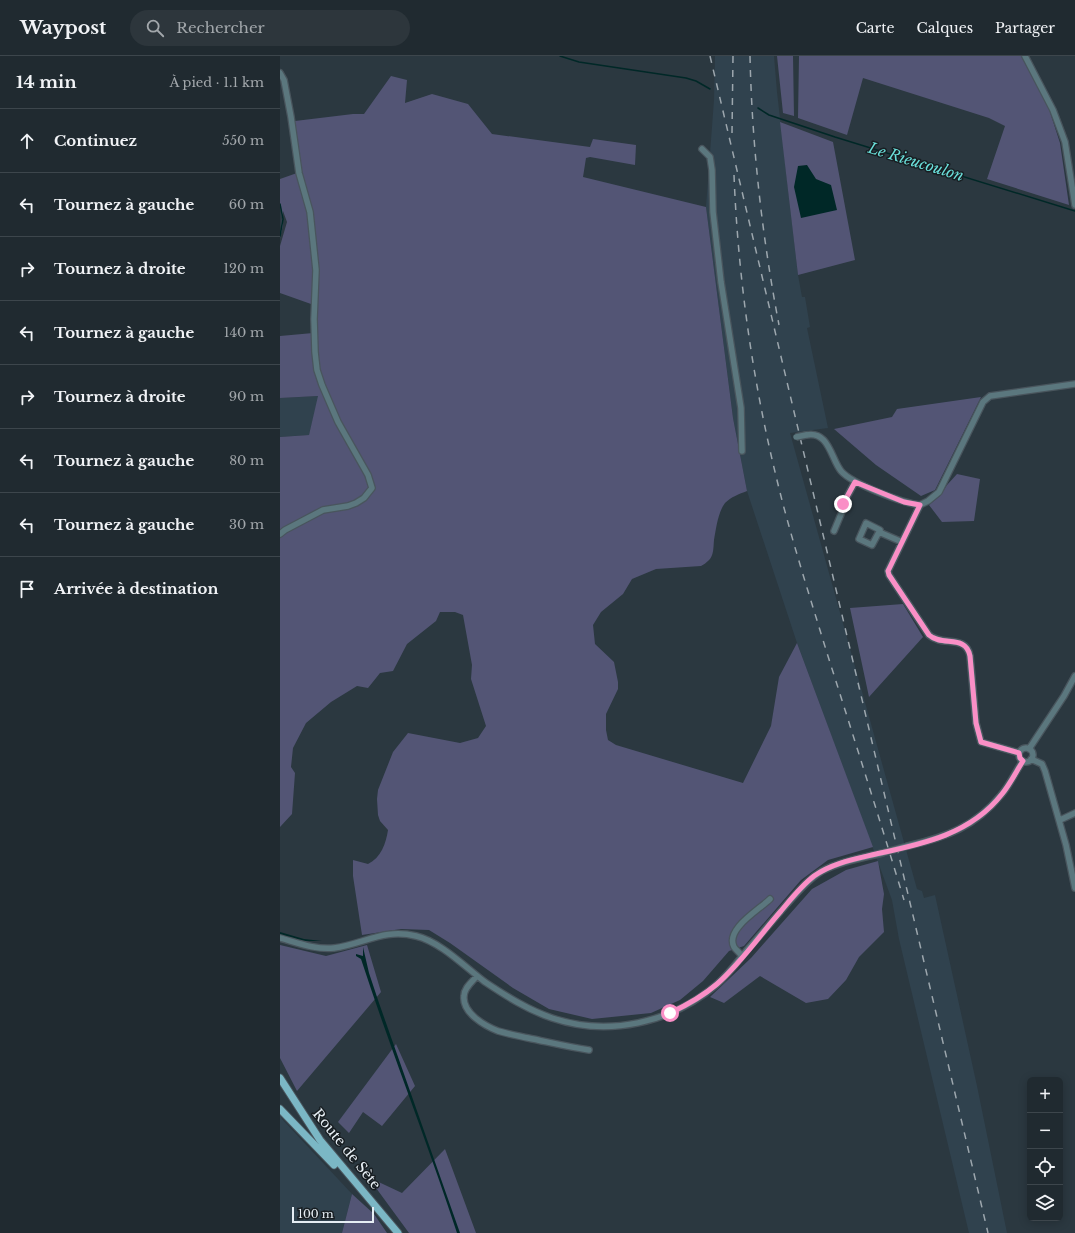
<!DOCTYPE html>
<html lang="fr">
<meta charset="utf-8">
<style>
body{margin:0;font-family:"Libre Baskerville",serif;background:#2d363c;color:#f1f3f6}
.controls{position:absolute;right:12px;bottom:12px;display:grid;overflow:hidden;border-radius:6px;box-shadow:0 2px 10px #0003}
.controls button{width:36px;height:36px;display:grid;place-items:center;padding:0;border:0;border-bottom:1px solid #3d464c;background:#202a30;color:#f1f3f6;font:20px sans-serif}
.scale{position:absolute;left:12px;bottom:10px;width:82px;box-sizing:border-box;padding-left:4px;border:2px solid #e6eef4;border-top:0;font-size:11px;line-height:14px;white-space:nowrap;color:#e6eef4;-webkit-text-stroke:3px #181e22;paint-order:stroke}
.stop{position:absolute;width:12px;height:12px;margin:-9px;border:3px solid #fa8fc6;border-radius:50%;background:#fff}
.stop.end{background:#fa8fc6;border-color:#fff;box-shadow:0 1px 4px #0008}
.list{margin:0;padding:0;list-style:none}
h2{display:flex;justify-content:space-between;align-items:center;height:52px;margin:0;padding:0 16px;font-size:17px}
h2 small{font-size:13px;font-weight:400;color:#a2a7ab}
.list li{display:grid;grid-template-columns:26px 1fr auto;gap:12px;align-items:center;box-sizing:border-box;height:64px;padding:0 16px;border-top:1px solid #3d464c}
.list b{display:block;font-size:15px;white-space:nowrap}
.list em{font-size:13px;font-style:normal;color:#a2a7ab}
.icon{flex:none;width:22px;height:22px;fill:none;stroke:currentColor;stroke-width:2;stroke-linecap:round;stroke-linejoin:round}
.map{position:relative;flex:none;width:795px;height:1177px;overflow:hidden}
header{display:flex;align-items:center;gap:24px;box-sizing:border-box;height:56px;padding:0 20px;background:#202a30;border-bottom:1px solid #3d464c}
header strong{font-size:19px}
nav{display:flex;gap:22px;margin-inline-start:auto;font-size:14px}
.search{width:280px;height:36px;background:#2d363c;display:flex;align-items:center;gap:10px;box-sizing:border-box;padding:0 14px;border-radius:22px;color:#a2a7ab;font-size:15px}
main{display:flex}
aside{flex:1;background:#202a30}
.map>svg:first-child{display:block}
</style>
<header>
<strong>Waypost</strong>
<div class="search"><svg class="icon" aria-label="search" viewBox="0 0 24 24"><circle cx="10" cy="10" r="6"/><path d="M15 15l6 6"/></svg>Rechercher</div>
<nav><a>Carte</a><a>Calques</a><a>Partager</a></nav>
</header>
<main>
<aside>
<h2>14 min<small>À pied · 1.1 km</small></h2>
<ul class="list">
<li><svg class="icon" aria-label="ahead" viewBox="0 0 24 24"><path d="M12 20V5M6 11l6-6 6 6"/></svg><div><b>Continuez</b></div><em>550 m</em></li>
<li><svg class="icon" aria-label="left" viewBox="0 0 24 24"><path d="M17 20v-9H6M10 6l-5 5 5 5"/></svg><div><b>Tournez à gauche</b></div><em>60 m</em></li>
<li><svg class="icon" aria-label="right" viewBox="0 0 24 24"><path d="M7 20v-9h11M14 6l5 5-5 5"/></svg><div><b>Tournez à droite</b></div><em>120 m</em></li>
<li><svg class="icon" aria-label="left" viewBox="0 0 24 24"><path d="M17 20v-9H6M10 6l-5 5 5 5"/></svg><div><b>Tournez à gauche</b></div><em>140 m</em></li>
<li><svg class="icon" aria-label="right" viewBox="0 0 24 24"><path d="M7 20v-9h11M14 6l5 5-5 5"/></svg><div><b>Tournez à droite</b></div><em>90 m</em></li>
<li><svg class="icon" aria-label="left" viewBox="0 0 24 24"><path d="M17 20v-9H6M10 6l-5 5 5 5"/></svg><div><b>Tournez à gauche</b></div><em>80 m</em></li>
<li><svg class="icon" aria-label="left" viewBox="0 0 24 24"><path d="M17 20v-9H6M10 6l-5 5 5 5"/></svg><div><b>Tournez à gauche</b></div><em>30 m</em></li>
<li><svg class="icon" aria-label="arrive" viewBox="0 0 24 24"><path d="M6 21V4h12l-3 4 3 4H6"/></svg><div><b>Arrivée à destination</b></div></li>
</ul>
</aside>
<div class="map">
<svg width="795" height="1177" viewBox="0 0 795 1177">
<rect width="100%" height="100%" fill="#2b3840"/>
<path fill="#30424e" d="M435,0h59l3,36 21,183 4,22h3l5,30 -3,1 21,100 -38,5 127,456 5,2 2,7 11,-3 42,191 30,147h-38l-70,-294 -7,-39 -95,-257 -50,-152 -14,-73 -27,-211 8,-107z
M39,340l-10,39 -29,2v-39z
M0,1059l2,4 70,75 -10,39h-62z"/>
<path fill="#535575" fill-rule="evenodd" d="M497,0h16l1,60 -11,-3z
M519,0h222l28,53 11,34 9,62 -82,-26 18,-53 -16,-8 -126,-40 -16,57 -49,-17z
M111,20l16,4 -2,23 27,-9 36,10 24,30 98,13 3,-8 43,6 -1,20 -45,-8 -4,1 -3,19 123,30 27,211 14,73c-8,3 -16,6 -22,12 -7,9 -9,26 -11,37 -1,13 0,19 -13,26l-45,3 -24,10 -9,15 -22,18 -8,13 2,19 19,18 4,20v7l-12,25v16l2,10 8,5 127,38 28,-57 8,-49 18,-34 76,204 -45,13 -27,20 -57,66 -15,5 -26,30 -23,19 -29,13 -59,6 -43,-10 -36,-21 -63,-45 -21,-13 -28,-1 -39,6 -9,-59v-16l15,4c13,-6 18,-21 20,-34l-8,-9 -2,-6 -1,-16 1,-9 15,-38 15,-19 52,10 18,-5 8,-12 -15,-47 1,-14 -9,-50 -8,-3h-15l-4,9 -29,23 -14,27 -13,2 -12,15 -11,-2 -26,16 -25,21 -13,25 -2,19 4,6 -3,41 -12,13v-390l29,-2 9,-39 -38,2v-62l33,-3 -2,-29 -31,-11v-47l7,-24 -4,-11v14l-3,13 2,-20 -2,-13v-26l17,-6 -5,-45 3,-7 58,-7h11zM40,321l20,46 -1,5 -16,-33z
M500,66l53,20 22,118 -57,15z
M701,341l-46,93 -14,6 -45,-31 -42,-36 58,-12 5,-8z
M677,418l23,5 -6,42 -32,1 -13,-17 11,-9 7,-11z
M623,548l20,33 -54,60 -19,-89z
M598,805l6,33 -2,15 2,23 -25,25 -13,23 -18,19 -22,4 -46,-27 -36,27 -14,-6 41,-39 61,-69 34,-19z
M0,889l46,11 41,-11 14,47 -84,99 -17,-33z
M116,988l19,42 -33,40 -19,-14 -14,21 -11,-11z
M165,1093l31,84h-67l-41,-56 34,16z
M72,1138l22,20 13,19h-45z"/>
<path fill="#002827" d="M527,109l9,14 15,6 6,25 -36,8 -7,-31 4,-21z
M0,876l24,7 18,2h-21l-21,-6z
M83,891l6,26 10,30 81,230h-3c-30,-92 -66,-182 -96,-274l-5,-3v-2l7,2z"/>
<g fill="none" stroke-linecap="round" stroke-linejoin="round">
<path stroke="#002827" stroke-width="1.5" d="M280,0l19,6 107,16 10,3 14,8
M478,52l11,7 66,22 240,74
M0,148l3,15 -3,17"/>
<g stroke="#49555d" stroke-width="8">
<path id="minor" d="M745,0l28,54 12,32 10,63
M0,17l4,7 7,37 8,56 11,39 6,58 -2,49 1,33 2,18 5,15 16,37 30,53 4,13 -8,10 -8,5 -8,3 -25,4 -38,20 -5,4
M422,93l8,8 2,13 1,42 8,70 20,126 1,43
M526,379c23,-5 25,24 35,36 11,13 62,32 79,34
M554,475l10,-24 -1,-3 12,-22
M599,476l1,-2 -14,-7 -7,16 13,6 7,-13 23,10
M739 699a7 7 0 1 1 14 0a7 7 0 1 1-14 0Z
M749,693l35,-53 11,-20
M739,697l-38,-11 -5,-19 -6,-67c-4,-22 -28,-9 -41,-21l-40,-60 -1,-4 32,-66 8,-4 11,-9 44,-90 7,-6 85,-12
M751,703l11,5 3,7 21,74 9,43
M780,764l15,-7
M628,790c38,-9 67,-19 93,-51 9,-10 14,-23 22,-34
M0,882c18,5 36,12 54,10 31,-4 49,-20 82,-12 25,6 49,31 69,46 21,14 43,28 67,36 56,19 119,5 164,-33 12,-10 22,-24 32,-36 13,-15 26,-30 39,-45 11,-12 21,-25 35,-33 19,-10 40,-13 60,-18
M462,900c-2,-3 -6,-6 -8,-9 -9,-18 25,-37 36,-48
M197,920c-5,6 -13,12 -13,20 -2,17 21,30 34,35 10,3 21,5 30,7 20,4 40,9 61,12"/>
</g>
<g stroke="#49555d" stroke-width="9">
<path id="major" d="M0,1022l40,62 78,93
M0,1053l54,56"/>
</g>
<use href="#minor" stroke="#5b777e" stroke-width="5.5"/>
<use href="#major" stroke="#7bb7c5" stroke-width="7"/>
<path stroke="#9da7ae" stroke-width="1.5" stroke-dasharray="7 7" stroke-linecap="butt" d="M430,0l278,1177
M470,0c2,90 12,180 29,269
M452,77l1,-77
M454,119c4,101 18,202 42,301 14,59 33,118 51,177 26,82 52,164 77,247"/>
<g stroke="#49555d" stroke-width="8" stroke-linecap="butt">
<path id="minor-bridge" d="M516,381l10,-2
M602,797l26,-7"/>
</g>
<use href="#minor-bridge" stroke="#5b777e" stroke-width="5.5"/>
</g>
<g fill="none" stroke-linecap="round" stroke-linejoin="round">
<path stroke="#fa8fc6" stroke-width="5" d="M390,957c17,-8 33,-17 47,-29 24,-21 43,-49 64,-73 10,-12 20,-25 33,-35 18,-13 41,-17 62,-22 47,-10 95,-20 126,-60 8,-10 14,-22 21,-33l-3,-3 -1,-5 -38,-11 -5,-19 -6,-67c-4,-22 -28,-9 -41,-21l-40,-60 -1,-4 2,-4 30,-62 -16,-3 -49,-20 -12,22"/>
</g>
<g text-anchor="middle" stroke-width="3" stroke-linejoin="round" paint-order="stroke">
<g font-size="14" fill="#e6eef4" stroke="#181e22">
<text transform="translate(67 1093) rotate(51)" y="5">Route de Sète</text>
</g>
<g font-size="15" font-style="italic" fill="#6adfda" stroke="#181e22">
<text transform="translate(636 106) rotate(17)" y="5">Le Rieucoulon</text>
</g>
</g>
</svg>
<div class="controls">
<button>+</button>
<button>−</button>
<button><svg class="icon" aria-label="locate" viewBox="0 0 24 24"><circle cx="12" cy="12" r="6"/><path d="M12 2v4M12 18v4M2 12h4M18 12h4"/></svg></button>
<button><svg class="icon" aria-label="layers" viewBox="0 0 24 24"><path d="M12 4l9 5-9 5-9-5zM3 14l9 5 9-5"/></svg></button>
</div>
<div class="scale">100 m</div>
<div class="stop" style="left:390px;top:957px"></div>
<div class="stop end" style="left:563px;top:448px"></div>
</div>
</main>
